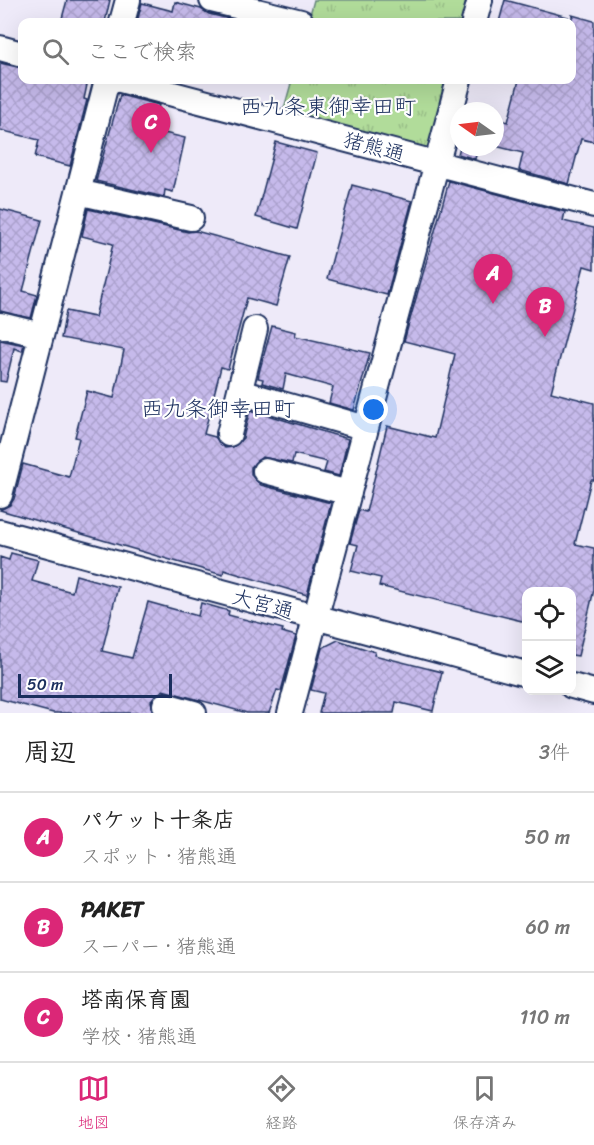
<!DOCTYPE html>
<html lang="ja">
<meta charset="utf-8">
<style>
body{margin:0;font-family:Sriracha,"Klee One",sans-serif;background:#f6f6f6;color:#222}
.controls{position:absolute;right:18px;bottom:18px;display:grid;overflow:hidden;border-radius:12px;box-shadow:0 6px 24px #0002}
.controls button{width:54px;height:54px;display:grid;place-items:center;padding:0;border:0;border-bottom:2px solid #e0e0e0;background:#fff;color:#222;font:30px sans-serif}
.compass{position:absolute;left:450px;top:102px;width:54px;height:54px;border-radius:50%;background:#fff;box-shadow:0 6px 24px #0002;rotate:284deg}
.scale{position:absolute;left:18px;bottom:15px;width:154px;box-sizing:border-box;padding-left:6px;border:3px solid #1b2f5e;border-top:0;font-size:16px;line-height:21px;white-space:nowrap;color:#1b2f5e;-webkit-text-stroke:4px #fff;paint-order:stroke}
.you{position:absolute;left:374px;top:410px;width:21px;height:21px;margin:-15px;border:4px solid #fff;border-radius:50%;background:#1a73e8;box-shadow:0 0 0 9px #1a73e833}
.badge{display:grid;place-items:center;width:39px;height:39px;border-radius:50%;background:#db2777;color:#fff;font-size:20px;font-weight:700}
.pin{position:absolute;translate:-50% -50px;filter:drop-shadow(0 2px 3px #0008)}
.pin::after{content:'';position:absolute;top:32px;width:21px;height:18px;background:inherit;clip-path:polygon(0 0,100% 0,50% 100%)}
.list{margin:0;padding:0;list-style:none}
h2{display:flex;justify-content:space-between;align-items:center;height:78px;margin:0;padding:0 24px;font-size:26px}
h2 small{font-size:20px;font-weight:400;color:#767676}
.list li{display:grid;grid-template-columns:39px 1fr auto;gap:18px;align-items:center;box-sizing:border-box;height:90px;padding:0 24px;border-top:2px solid #e0e0e0}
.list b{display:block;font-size:22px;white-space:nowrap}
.list p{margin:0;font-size:20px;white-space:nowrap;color:#767676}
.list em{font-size:20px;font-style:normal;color:#767676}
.icon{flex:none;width:33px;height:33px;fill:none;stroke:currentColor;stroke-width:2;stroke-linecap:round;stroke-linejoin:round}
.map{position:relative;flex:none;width:594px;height:713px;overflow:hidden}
.search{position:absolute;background:#fff;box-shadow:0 6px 24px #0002;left:18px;right:18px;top:18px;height:66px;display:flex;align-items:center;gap:15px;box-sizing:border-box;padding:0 21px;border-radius:12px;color:#767676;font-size:22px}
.sheet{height:348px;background:#fff}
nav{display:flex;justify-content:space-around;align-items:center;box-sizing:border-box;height:84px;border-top:2px solid #e0e0e0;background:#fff;font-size:16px;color:#767676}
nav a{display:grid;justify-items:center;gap:3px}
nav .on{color:#db2777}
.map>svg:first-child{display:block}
</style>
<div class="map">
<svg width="594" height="713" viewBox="0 0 594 713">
<defs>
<pattern id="grass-tufts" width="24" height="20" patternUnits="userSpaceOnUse" patternTransform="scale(1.5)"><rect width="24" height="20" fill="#b1dc9a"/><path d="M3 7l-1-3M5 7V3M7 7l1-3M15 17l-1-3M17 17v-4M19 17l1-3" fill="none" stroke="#98bd87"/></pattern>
<pattern id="building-cross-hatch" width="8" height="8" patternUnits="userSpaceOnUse" patternTransform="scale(1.5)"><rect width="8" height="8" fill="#c6baeb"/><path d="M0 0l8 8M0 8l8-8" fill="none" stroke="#aaa0cc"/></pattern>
</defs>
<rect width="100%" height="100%" fill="#eeeaf9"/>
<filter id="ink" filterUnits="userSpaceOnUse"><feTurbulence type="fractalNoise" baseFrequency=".0167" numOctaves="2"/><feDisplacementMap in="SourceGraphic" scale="12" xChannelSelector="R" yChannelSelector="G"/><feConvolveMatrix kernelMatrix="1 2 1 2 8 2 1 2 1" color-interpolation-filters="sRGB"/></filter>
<g filter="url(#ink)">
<path fill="url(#grass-tufts)" stroke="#66867c" stroke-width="1.5" d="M314,0h160l-6,22h-160z
M292,80h162l-17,66 -11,7 -143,-41z"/>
<path fill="url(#building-cross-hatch)" stroke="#1b2f5e" stroke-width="1.5" d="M67,0h43l-5,22h-44z
M505,0l63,17 -1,5h-68z
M175,2l26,7 8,5 33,8h-105l5,-19 31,8z
M572,15l22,6v121l-13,-3 -12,45 -50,-14 4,-17 -28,-7v-28l13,4 11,-42h53z
M0,63l22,5v12h66l-4,19 3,1 -17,66 -35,-9 4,-17 -39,-10z
M120,95l39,10 -7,25 33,8 -12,54 -8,-2 -1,7 -68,-16z
M276,142l41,11 -20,76 -41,-12z
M460,147h18l-3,12 -17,-5z
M449,181l116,31 -2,9 31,7v41l-10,-3 -33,126 43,11v77h-3l-16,64 19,4v42l-16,66 -6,-1v-64h-46v31l-147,-36 2,-8 -30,-7 7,-26 -8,-2 9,-33 7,2 21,-86 48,12 20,-84 -51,-13z
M352,185l60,16 -25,94 -60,-16z
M0,209l42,11 -19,71 14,4 -6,23 -31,-7z
M88,209l100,23 8,-1 94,26 -14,49 -29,-8 -19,71 -7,-2 -17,67 11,3 10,11 8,-1 10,-9 7,-28 98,29 -9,37 -15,-4 3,-10 -33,-8 -2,9 -30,-6 -11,10v8l10,10 70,18 -24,92 -83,-25 -1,5 -18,-5 -205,-60 10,-5 4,-6 9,-35 46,13 10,-39 -4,-1 12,-46 27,7 10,-48 -63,-12 5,-27 29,6 18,-73 -31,-8z
M272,326l24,6 -1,4 75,17 -16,57 -25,-7 4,-16 -47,-13 -3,15 -21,-6 1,-4 -5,-1 2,-9z
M0,340l24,5 -2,6 -8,-3 -8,34 -6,-1z
M11,553l27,7 -6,21 40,11 4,-17 42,12 -16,64 30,7 16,-56 50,14 3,-13 28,8 -1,4 55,14 -1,3 14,4 -15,55 -4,-1 -8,23h-22l-84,-23 -12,11 3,12h-101l-53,-14v-142l9,3z
M338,640l37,12 -1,3 68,17 -9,39 -37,-9 -2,11h-75l5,-20 -13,-3 11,-42z"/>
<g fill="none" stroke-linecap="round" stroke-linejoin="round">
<g stroke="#1b2f5e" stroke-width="28">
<path id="minor" d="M212,0l89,22
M122,22l6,-22
M474,22l6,-22
M0,48l22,6
M120,80l474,125
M78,192l113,26
M0,325l41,10
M240,392l126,36
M229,434l26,-105
M265,471l84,22
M0,495l107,-415
M0,532l526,142
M572,686l22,6
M165,705l29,8
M290,713l169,-633"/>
</g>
<use href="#minor" stroke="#fff" stroke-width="24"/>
</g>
</g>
<g text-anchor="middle" stroke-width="4.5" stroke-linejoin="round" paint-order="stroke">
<g font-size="21" fill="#1b2f5e" stroke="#fff">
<text transform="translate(374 147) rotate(15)" y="7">猪熊通</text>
<text transform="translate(263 604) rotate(15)" y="7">大宮通</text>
</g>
<g font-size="22" fill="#1b2f5e" stroke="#fff">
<text x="328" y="114">西九条東御幸田町</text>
<text x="218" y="416">西九条御幸田町</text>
</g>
</g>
</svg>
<div class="controls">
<button><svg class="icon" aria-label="locate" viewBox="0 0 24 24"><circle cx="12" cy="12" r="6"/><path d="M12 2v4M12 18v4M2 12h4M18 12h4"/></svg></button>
<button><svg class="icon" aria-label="layers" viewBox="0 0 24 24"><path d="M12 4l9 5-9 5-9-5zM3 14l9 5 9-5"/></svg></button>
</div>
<svg class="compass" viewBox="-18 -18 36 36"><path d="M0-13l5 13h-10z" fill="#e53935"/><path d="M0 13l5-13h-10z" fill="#767676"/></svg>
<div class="scale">50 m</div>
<div class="you"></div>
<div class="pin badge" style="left:493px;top:304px">A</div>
<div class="pin badge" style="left:545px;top:337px">B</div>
<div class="pin badge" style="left:151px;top:153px">C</div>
<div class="search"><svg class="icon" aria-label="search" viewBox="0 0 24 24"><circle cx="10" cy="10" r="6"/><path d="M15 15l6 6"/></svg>ここで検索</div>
</div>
<section class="sheet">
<h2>周辺<small>3件</small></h2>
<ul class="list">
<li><span class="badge">A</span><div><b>パケット十条店</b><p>スポット · 猪熊通</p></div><em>50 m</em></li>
<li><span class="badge">B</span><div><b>PAKET</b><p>スーパー · 猪熊通</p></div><em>60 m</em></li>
<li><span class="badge">C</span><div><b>塔南保育園</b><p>学校 · 猪熊通</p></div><em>110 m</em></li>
</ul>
</section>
<nav>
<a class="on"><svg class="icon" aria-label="map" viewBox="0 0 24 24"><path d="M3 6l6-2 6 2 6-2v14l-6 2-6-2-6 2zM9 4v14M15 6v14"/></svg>地図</a>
<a><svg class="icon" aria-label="directions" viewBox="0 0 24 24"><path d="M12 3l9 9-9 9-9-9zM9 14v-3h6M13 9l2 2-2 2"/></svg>経路</a>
<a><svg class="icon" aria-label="saved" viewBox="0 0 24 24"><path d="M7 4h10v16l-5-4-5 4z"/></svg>保存済み</a>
</nav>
